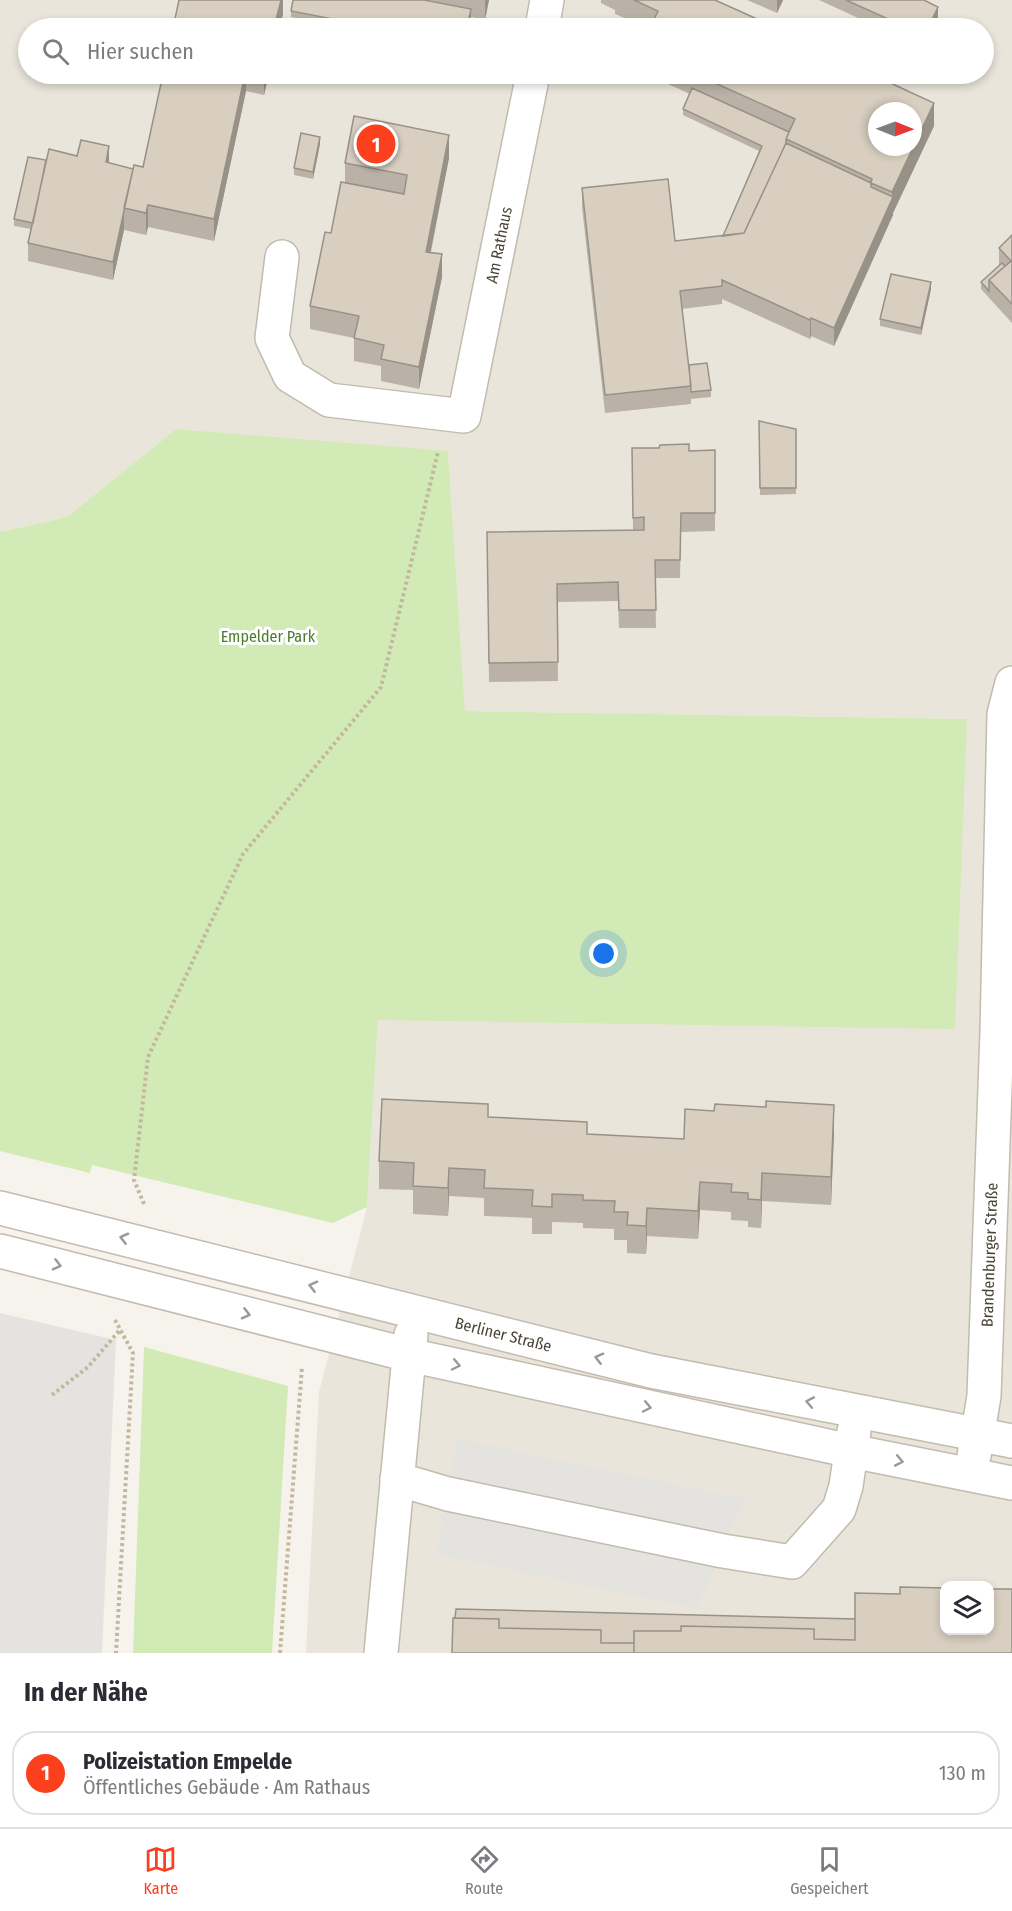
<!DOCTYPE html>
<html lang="de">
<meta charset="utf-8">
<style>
body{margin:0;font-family:"Fira Sans Condensed",sans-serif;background:#f7f7f7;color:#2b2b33}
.controls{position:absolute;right:18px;bottom:18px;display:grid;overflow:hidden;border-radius:12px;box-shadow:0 3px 9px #0003}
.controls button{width:54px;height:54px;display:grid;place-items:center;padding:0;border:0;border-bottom:2px solid #e1e1e2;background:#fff;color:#2b2b33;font:30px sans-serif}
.compass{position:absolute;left:868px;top:102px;width:54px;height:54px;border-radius:50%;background:#fff;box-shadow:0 3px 9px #0003;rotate:91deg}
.you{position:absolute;left:604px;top:954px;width:21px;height:21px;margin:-15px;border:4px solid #fff;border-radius:50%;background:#1a73e8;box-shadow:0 0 0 9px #1a73e833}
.badge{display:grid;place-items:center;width:39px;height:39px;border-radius:50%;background:#fc3f1d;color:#fff;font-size:20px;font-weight:700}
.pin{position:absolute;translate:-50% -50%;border:3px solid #fff;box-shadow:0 2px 6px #0006}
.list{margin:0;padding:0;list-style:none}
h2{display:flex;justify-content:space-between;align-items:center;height:78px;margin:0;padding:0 24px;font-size:26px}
h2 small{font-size:20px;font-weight:400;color:#7c7c81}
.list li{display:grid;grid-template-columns:39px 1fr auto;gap:18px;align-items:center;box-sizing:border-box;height:84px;margin:0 12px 12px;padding:0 12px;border:2px solid #e1e1e2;border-radius:24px}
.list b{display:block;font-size:22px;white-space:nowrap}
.list p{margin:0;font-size:20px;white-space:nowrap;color:#7c7c81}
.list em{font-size:20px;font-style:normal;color:#7c7c81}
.icon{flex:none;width:33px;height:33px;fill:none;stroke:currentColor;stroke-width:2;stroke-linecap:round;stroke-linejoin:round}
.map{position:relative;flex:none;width:1012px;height:1653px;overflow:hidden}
.search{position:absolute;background:#fff;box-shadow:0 3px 9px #0003;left:18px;right:18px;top:18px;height:66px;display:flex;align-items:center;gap:15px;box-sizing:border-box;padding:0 21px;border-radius:33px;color:#7c7c81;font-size:22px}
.sheet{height:174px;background:#fff}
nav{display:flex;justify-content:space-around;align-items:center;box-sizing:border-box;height:84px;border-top:2px solid #e1e1e2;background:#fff;font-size:16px;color:#7c7c81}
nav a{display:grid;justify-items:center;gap:3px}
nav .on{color:#fc3f1d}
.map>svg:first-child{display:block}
</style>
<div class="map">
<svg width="1012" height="1653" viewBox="0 0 1012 1653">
<rect width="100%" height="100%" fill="#f6f3ec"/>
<path fill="#eae5da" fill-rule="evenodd" d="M0,0h1012v1653h-706l13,-261 48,-185 11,-187h76l513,-301 -502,-8 -17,-259 -272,-23 -109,88 -67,15zM28,28h956v46h-956zM877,111h36v36h-36zM944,1586h46v44h-46z"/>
<path fill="#d2eab5" d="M176,429l272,22 17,260 502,8 -12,310 -577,-9 -11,187 -34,16 -241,-58 -2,8 -90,-22v-619l67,-15z
M144,1347l144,39 -16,267h-139z"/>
<path fill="#e5e3e0" d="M0,1313l116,27 -14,313h-102z
M457,1439l288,60 -48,109 -260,-53z"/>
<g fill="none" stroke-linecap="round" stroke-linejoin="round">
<g stroke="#c2bbae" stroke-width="36">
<g id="minor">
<path d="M542,28l5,-28"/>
<path id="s1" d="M282,257l-10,81 18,38 39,24 135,16 69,-342"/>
<path id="s2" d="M0,1208l651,163 361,70"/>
<path d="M0,1251l409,104 442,96 161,32"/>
<path id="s3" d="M974,1456l10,-60 13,-364 7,-318 8,-31"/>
<path d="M397,1479l51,15 275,57 69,11 47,-53 7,-23 8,-55"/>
<path d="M381,1653l30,-318"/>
</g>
</g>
<path stroke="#c4b79f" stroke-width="4" stroke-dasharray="3 3" stroke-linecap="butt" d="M144,1204l-10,-24 14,-123 95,-203 138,-167 57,-235
M115,1320l18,33 -17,300
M52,1395l36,-28 31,-36
M280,1653l22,-286"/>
<use href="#minor" stroke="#fff" stroke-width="33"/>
</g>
<path fill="#bab2a6" d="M293,0h196l-4,20 -14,-3 -3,11h-122l-55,-11v-6z
M601,0h114l62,28h-129l-33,-14v-4l-14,-7z
M747,0h36l-6,13z
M819,0h105l14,20 -4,8h-54z
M163,74h106l-5,21 -18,-4 -32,150 -66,-14 -2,8 -22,-5 -11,50 -85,-19v-18l3,-14 -17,-3v-7l32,-59 63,3 24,6 10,-2z
M646,74h229l11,7 48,45 -41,87v2l-59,131 -23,-10 -1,3 -88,-40v5l-40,5 7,56 22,25v7l-20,2v5l-86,9 -23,-206v-19l93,53 48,-5 36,-85 -76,-36v-6l7,-15z
M320,144l-7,35 -19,-4v-7z
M449,158l-18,94 11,25 -23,112 -38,-8v-15l-27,-5v-23l-44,-9v-23l35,-123v-20z
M1012,235v88l-31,-34v-7l18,-16v-18z
M931,289l-10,46 -41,-9v-7z
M759,421l37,8v65l-36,1z
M632,448l57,3 26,-1v81l-34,1 -1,46h-25l1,50h-37l-1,-27 -61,1 1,79 -69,1 -2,-150 146,-2z
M488,1117l99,17 97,5 150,-6 -3,72 -69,-4 -1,27 -13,-1v-6l-17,-1v-8l-31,-2 -2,29 -51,-3 -1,18 -19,-1v-13h-13v-11l-31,-1v-5l-31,-1v12h-20v-16l-48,-2v-18l-35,-2 -1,20 -35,-2v-24l-34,-1v-28z"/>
<path fill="#979187" d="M281,0h2v15l-4,13h-5z
M485,0h4l-4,20z
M777,0h6l-6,13z
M938,7v13l-4,8h-6z
M471,9v7l-3,12h-1z
M245,74h1v17l-32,150v-22z
M264,74h5l-5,21z
M934,103v23l-41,87v2l-59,131v-18l58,-129v-7z
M449,135v23l-23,116v-22z
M320,137v7l-7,35v-7z
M109,146v18l-3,-2z
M148,205v22l-2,8v-22z
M124,212v18l-11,50v-18z
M442,254v23l-23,112v-22z
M931,282v7l-10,46v-7z
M811,318v18l-1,3v-19z
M834,1105v28l-3,72v-28z
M449,1168v28l-1,20v-28z
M762,1173v28l-1,27v-28z
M700,1182v28l-2,29v-28z
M647,1208v28l-1,18v-28z"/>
<path fill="#d8cfc1" stroke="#979187" stroke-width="1.5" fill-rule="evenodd" d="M179,0h102l-7,28h-101z
M293,0h131l47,9 -4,19h-88l-88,-17z
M634,0h81l62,28h-127l8,-17z
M846,0h78l14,7 -10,21h-20z
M163,74h82l-31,145 -66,-14 -2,8 -22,-5 10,-43 9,2z
M695,74h180l11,5v2l48,22 -42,89 -21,-9 1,-4 -86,-40 9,-20zM877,111h36v36h-36z
M692,88l97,44 -3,7v4l-42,90 -21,3 39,-90 -79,-37z
M354,116l95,19 -23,117 16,2 -23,113 -38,-8 3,-14 -30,-7 5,-22 -49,-10 15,-74 6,1 10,-51 63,12 3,-19 -62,-12z
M301,133l19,4 -7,35 -19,-4z
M81,140l28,6 -3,16 27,7 -20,93 -85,-19 21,-94 28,7z
M786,143l85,40v4l22,10 -59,131 -23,-10 -1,2 -88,-40v6l-42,5 11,95 -86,9 -23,-207 86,-9 7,62 69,-8z
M28,157l18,3 -13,63 -19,-4z
M1012,235v69l-23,-24 22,-19 -12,-13z
M1002,263l3,3 -16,14v11l-8,-9z
M891,274l40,8 -10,46 -41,-9z
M707,363l4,27 -20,2 -2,-27z
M759,421l37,8v59h-36z
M689,444v7l26,-1v63h-34l-1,47h-25l1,50h-37l-1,-28 -61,2 1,78 -69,1 -2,-131 157,-2v-13l-11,1 -1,-70h27l1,-3z
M382,1099l106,5v13l99,5v12l97,5 1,-30 29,2 1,-7 51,3v-6l68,4 -3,72 -69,-4 -1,27 -13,-1v-6l-17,-1 1,-8 -32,-2 -2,29 -51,-3 -1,18 -19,-1 1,-13h-14l1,-11 -32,-1v-5l-31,-1v13l-20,-1 1,-16 -49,-2 1,-18 -36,-2 -1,20 -35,-2 1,-23 -35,-2z
M900,1587l45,1v42h45v-41h22v64h-378v-22h47v-5l133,3v10l41,1v-47l45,1z
M456,1609l399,10v21l-41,-1v-10l-133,-3v5h-47v12h-33v-13l-102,-2v-9l-44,-1z
M453,1618l46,1v9l102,2v13h33v10h-182z"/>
<defs><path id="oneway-chevron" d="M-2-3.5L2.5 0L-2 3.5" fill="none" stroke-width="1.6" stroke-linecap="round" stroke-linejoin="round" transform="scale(1.5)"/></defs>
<g stroke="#9c9892">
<use href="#oneway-chevron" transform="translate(124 1238) rotate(-166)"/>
<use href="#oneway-chevron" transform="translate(57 1265) rotate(14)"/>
<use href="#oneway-chevron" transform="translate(313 1286) rotate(-166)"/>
<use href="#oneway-chevron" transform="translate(246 1314) rotate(14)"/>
<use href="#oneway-chevron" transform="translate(599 1358) rotate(-166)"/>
<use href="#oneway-chevron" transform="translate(456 1365) rotate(12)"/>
<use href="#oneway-chevron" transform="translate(810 1402) rotate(-169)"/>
<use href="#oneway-chevron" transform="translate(647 1407) rotate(12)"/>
<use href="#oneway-chevron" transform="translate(899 1461) rotate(11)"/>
</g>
<g text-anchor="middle" stroke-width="6" stroke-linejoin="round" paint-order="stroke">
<g font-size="16" fill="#4b4439" stroke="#fff">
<text dy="6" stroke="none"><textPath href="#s1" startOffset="480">Am Rathaus</textPath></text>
<text dy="6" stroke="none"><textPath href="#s3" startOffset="202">Brandenburger Straße</textPath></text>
<text dy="6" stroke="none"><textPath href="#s2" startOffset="519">Berliner Straße</textPath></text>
</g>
<g font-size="16" fill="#4a7f2a" stroke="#fff">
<text x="268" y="642">Empelder Park</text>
</g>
</g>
</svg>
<div class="controls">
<button><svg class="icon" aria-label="layers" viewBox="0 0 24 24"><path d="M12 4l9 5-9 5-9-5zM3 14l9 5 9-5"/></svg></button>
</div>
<svg class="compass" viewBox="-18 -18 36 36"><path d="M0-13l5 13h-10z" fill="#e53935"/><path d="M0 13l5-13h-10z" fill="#7c7c81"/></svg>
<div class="you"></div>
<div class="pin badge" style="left:376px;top:144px">1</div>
<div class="search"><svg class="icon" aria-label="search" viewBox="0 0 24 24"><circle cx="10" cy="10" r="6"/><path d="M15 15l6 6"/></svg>Hier suchen</div>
</div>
<section class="sheet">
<h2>In der Nähe<small></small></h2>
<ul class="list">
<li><span class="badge">1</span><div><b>Polizeistation Empelde</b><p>Öffentliches Gebäude · Am Rathaus</p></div><em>130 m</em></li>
</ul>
</section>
<nav>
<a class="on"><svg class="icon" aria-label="map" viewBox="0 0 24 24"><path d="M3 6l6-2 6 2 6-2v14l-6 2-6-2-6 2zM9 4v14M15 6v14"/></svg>Karte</a>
<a><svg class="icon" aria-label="directions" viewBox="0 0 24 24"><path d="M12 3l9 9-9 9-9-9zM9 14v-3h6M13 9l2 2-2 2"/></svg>Route</a>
<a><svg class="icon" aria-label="saved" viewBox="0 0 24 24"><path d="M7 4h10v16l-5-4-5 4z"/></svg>Gespeichert</a>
</nav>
